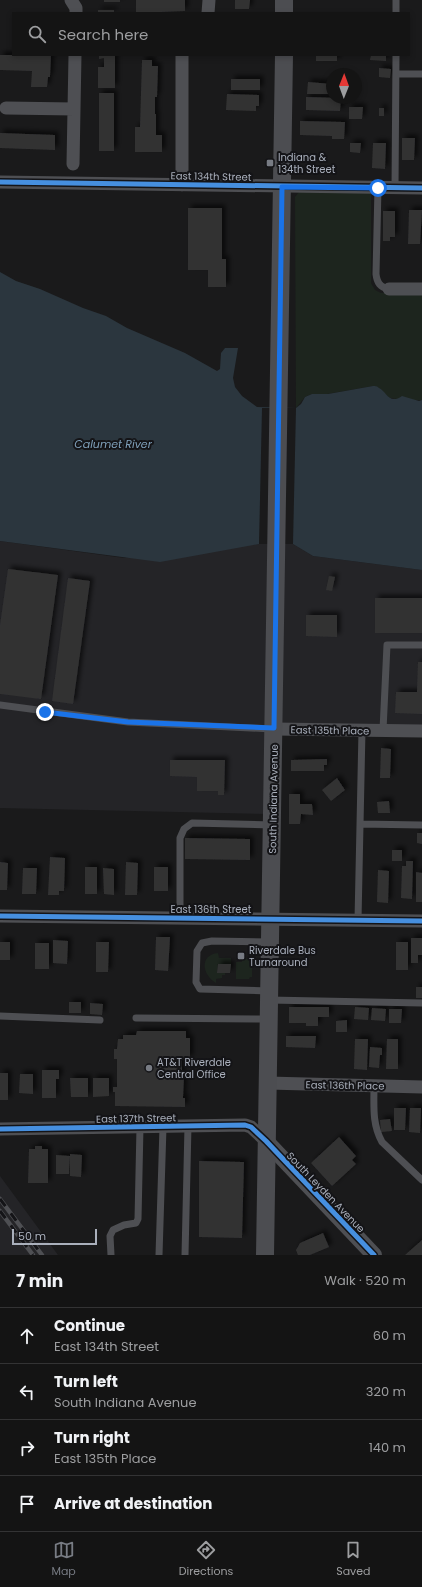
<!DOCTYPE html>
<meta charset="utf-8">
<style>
body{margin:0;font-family:Poppins,sans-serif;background:#1d1d1d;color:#f1f3f6}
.compass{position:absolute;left:326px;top:68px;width:36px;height:36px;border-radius:50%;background:#141414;box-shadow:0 2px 6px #0003;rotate:1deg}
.scale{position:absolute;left:12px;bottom:10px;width:85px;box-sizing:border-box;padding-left:4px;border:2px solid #aab0bc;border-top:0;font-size:11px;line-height:14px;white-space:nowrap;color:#aab0bc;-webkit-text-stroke:3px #141417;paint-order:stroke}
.stop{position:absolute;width:12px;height:12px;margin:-9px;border:3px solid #1a73e8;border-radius:50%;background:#fff}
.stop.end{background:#1a73e8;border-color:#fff;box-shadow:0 1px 4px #0008}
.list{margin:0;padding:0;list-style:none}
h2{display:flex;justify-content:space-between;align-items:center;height:52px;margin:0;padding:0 16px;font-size:17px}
h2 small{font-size:13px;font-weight:400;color:#9d9ea0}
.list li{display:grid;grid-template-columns:26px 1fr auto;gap:12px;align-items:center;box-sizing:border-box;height:56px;padding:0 16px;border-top:1px solid #333334}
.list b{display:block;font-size:15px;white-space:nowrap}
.list p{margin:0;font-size:13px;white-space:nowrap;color:#9d9ea0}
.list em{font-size:13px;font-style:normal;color:#9d9ea0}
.icon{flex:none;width:22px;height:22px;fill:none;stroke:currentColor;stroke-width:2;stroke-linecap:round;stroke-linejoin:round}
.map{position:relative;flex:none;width:422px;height:1255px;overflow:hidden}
.search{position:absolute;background:#141414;box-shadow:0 2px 6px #0003;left:12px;right:12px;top:12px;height:44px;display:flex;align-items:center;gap:10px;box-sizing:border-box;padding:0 14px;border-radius:0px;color:#9d9ea0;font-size:15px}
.sheet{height:276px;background:#141414}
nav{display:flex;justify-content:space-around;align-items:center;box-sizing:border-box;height:56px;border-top:1px solid #333334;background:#141414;font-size:11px;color:#9d9ea0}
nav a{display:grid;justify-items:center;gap:2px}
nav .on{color:#787c84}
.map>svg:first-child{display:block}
</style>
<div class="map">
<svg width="422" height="1255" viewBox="0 0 422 1255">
<defs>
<filter id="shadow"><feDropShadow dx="3.5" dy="-3.5" stdDeviation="2" flood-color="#0009"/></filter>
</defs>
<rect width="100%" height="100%" fill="#1a1a1b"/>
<path fill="#242427" d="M0,541l124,17 135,-14h34l20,12 109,14v158l-151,-3 -2,89 -269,-6z
M0,1176l58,79h-58z"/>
<path fill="#1d251e" d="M299,192h72v91l4,7 6,3h41v107c-3,1 -28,-1 -32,-2 -7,-2 -8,-10 -17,-12l-46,8h-15l-7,3 -9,11 -1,-211z
M218,953l1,5h12v6h-13l-1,9h8v2h-3v3l-6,1v4c-14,-8 -17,-28 2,-30z
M242,958l8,1v2h2v16h-2l-1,2h-13v-17h6z"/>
<path fill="#2b363e" d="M0,272l16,9 24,8 43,19 23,8 21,12 58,25 32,18 3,-2 1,-16 4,-5h13l-5,30 2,9 7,9 15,11 39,1 5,-4 4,-7 7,-3h16l45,-8c2,0 4,0 6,2 8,4 10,17 23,8l17,5 3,-1v170l-109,-14 -20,-12h-34l-99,18 -160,-21z"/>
<path fill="#1a1a1b" d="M262,408h34l-3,136h-34z"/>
<path fill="#323233" filter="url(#shadow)" d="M104,0h16v2h-16z
M136,0h49v11l-49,2z
M235,0h15l-1,9h-14z
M98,10h16v3h-16z
M0,55h51l-1,22h-2l-1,10h-16l1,-16 -32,-1z
M99,55h16v33h-17v-21h6v-9l-5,1z
M316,55h21v6h-21z
M371,55h15v6l-16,-1z
M142,60h10v6h6l-1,31h-2v17h1v21h6v17h-27v-25h5z
M379,68l12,1 -1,9 -11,-1z
M231,79h29v11h-29z
M308,82l24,2v10h-25z
M99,93h15v58h-15z
M227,94l32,1v11h-3v5l-30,-1z
M306,97l35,1 -1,13 -34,-1z
M349,107h14l-1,12h-13z
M379,108h5v8h-5z
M300,121l45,1 -1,17h-12v-3l-32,-1z
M0,133l55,2v15l-55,-2z
M402,138h13l-1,22h-12z
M350,143h11l-1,10 -10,-1z
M373,143h13l-1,26 -13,-1z
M188,208h34v51h4v28h-18v-17h-20z
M409,210h13l-2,34h-12z
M383,211h12v26h-5v4h-7z
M8,569l50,6 -17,124 -41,-5v-69z
M329,576l6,1 -3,14 -6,-1z
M68,578l22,3 -17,123 -21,-3z
M375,598h47v35h-47z
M306,615h31v22l-31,-1z
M418,662h4v52l-27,-1 1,-21h21z
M381,748l10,1 -1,29h-10z
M327,759v6h-3v6h-33v-11z
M170,760h55l-1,35h-6v-4h-21v-14l-27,-1z
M337,778l8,12 -14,11 -9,-11z
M289,794h11v10h12l1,11 -12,-1 -1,10h-11z
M389,801l1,12h-12l-1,-11z
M417,833h5v11l-5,-1z
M185,838l65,1v21l-65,-1z
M392,850h10v11h-10z
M50,857l15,1 -1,33h-5v4h-11z
M406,861h7l-1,38 -11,-1 1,-32h4z
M0,862l8,1 -1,27h-7z
M126,862l12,1 -1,32h-12z
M85,867h12v27h-12z
M154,867h14v24h-14z
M23,868h14l-1,26h-14z
M103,868l11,1v26l-10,-1z
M378,870l11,1 -1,32 -11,-1z
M416,872l6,1v29h-6z
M156,937h14l-2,34 -13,-1z
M411,938h11v17h-4v8h-7z
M53,940l15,1 -1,23 -14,-1z
M0,942h10v18h-10z
M96,942h13l-1,30h-12z
M396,942h12v28h-12z
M35,943h14v26h-14z
M218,964h13l-1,9h-13z
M416,987h6v11h-6z
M69,1002h12v11h-12z
M90,1003l13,1 -1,11 -12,-1z
M289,1007h40v10h-11v9h-12v-3h-17z
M355,1007l14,1 -1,12 -14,-1z
M372,1008l14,1 -1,12 -14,-1z
M389,1009h13l-1,14h-12z
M347,1020v12h-11v-11z
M137,1031h49v7h4v21h-8v17h2l-1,22h2v9l-70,-1v-14h-2v-5h4v-28h-3v-10h3l1,-10h5v-4h13z
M286,1036h30l-1,12 -29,-1z
M355,1039h13l-1,31 -13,-1z
M387,1039h11v30h-12z
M370,1047l12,1v7h-2l-1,13 -10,-1z
M42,1070h17v9h-3v19h-14z
M0,1073h8v27h-8z
M20,1074h13v20l-14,-1z
M70,1078h18v19h-17z
M93,1078h16v18l-16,1z
M394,1108h12l-1,22h-11z
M410,1108h11l-1,25 -11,-1z
M390,1119l2,12 -11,1 -1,-12z
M339,1137l17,19 -4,4 4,4 -24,22 -21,-23z
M35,1146h7v3h6v34h-20l1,-34h6z
M70,1154l12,1 -1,22 -11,-1z
M56,1155l14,1 -1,18h-13z
M199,1161l45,1 -2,76 -43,-1z
M323,1233l6,14 -19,8h-12l-2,-5 4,-7z
M422,1240v15h-17z"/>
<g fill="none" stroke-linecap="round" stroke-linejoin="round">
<path stroke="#4e4f53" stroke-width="7" d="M396,13v-13
M396,74h26
M378,188l-2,86c1,9 4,13 13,15
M395,188l1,-133
M0,705l128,17 145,7
M383,730l4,-85h35
M360,824l62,1
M180,918v-80l4,-9 8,-6 80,2
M358,920l4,-190
M269,991l-69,-2 -4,-7 1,-31 5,-8 10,-2 57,1
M269,1000l153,3
M0,1016l100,4
M136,1018l133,1
M374,1086c0,20 -2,38 8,56l40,38
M111,1255l-1,-19 3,-6 11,-5 12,-2 2,-4 2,-92
M159,1255l4,-128
M185,1255l3,-129"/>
<path stroke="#4e4f53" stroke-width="13" d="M71,0l5,8v5
M208,13l1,-13
M182,55v130
M6,108l68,1
M73,164l2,-109
M0,182l422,6
M389,289h33
M274,729l148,2
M0,916l422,5
M268,1083l154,4
M0,1129l245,-4 6,2 15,14"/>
<path stroke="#4e4f53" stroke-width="16" d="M266,1141l108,114"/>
<path stroke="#4c4d51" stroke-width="18" d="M284,13v-13
M265,1255l19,-1200"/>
<g stroke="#4e4f53" stroke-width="4.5">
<path id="rail" d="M0,1199l42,56
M0,1211l33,44"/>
</g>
<use href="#rail" stroke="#141417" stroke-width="3" stroke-dasharray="9" stroke-linecap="butt"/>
<g stroke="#141417" stroke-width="8">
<path id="cycleway" d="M0,182l422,6
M0,916l422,5
M0,1129l245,-4 6,2 15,14 108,114"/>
</g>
<use href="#cycleway" stroke="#468fdf" stroke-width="5"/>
</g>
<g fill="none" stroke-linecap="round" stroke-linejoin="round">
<path stroke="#1a73e8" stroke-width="5" d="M45,712l83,10 146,6 8,-541 96,1"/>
</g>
<g fill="#787c84" stroke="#141417" stroke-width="1.5">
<rect x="266" y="159" width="8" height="8" rx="2"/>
<rect x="237" y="952" width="8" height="8" rx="2"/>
<circle cx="149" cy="1068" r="4"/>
</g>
<g text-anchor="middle" stroke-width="4" stroke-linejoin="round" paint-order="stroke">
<g font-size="10" fill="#aab0bc" stroke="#141417" text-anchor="start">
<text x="278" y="161">Indiana &amp;<tspan x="278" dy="12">134th Street</tspan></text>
<text x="249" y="954">Riverdale Bus<tspan x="249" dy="12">Turnaround</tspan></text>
<text x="157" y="1066">AT&amp;T Riverdale<tspan x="157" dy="12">Central Office</tspan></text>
</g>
<g font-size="10" fill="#aab0bc" stroke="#141417">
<text transform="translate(211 176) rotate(1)" y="4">East 134th Street</text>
<text transform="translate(330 730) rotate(1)" y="4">East 135th Place</text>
<text transform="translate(273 799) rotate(-89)" y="4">South Indiana Avenue</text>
<text x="211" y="913">East 136th Street</text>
<text transform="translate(345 1085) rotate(1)" y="4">East 136th Place</text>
<text transform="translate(136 1118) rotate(-1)" y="4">East 137th Street</text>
<text transform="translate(326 1192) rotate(46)" y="4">South Leyden Avenue</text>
</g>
<g font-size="11" font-style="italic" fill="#7fa0ba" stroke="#141417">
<text x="113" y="448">Calumet River</text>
</g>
</g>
</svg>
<svg class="compass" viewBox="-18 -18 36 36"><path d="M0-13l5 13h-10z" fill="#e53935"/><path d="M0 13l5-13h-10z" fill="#9d9ea0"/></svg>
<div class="scale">50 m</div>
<div class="stop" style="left:378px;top:188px"></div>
<div class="stop end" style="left:45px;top:712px"></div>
<div class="search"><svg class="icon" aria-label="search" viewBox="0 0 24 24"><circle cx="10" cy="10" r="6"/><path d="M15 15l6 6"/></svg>Search here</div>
</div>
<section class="sheet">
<h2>7 min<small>Walk · 520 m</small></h2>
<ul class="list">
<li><svg class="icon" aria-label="ahead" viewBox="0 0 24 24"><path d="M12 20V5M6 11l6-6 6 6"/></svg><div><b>Continue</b><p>East 134th Street</p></div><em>60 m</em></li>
<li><svg class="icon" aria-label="left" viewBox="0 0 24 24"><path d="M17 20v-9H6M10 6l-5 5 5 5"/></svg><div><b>Turn left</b><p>South Indiana Avenue</p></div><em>320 m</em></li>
<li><svg class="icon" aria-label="right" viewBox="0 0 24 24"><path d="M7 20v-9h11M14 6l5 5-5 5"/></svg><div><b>Turn right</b><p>East 135th Place</p></div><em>140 m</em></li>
<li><svg class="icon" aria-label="arrive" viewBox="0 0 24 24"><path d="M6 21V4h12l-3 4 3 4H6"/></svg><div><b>Arrive at destination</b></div></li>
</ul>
</section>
<nav>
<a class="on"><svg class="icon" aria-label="map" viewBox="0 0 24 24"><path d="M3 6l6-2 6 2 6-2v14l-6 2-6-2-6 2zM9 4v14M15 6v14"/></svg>Map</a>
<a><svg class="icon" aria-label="directions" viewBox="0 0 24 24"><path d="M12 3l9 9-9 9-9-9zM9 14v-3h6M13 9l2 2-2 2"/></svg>Directions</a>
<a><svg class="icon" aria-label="saved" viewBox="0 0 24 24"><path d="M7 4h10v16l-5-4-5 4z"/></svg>Saved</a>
</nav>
